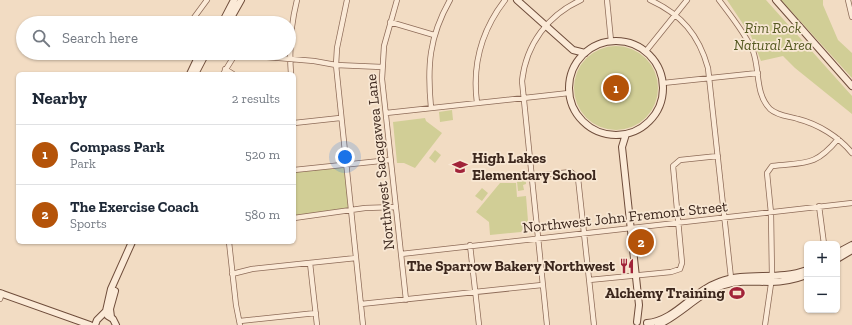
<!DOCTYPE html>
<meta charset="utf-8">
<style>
body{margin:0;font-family:"Zilla Slab",serif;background:#f2f2f3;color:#1f2937}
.controls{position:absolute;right:12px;bottom:12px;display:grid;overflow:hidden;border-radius:6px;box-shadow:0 1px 3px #0004}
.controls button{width:36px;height:36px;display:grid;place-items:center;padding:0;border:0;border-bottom:1px solid #e0e1e3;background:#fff;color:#1f2937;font:20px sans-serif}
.you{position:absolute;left:345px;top:157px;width:14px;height:14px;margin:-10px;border:3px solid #fff;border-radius:50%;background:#1a73e8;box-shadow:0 0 0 6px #1a73e833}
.badge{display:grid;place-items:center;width:26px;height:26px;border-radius:50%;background:#b45309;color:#fff;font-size:13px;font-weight:700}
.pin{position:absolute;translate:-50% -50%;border:2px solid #fff;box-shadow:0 1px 4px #0006}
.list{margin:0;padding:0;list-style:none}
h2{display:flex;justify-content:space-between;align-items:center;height:52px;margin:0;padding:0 16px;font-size:17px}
h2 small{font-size:13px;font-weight:400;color:#747a83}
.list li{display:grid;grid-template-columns:26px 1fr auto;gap:12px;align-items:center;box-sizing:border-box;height:60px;padding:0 16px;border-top:1px solid #e0e1e3}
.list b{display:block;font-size:15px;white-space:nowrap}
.list p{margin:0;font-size:13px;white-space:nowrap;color:#747a83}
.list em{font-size:13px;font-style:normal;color:#747a83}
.icon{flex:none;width:22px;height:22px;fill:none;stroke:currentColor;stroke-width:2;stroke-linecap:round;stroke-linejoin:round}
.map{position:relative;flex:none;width:852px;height:325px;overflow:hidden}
.search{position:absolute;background:#fff;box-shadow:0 1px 3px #0004;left:16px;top:16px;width:280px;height:44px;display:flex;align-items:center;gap:10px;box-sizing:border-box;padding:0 14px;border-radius:22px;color:#747a83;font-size:15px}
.panel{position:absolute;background:#fff;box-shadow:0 1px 3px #0004;left:16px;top:72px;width:280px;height:172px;border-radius:6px}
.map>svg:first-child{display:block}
</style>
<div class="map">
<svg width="852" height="325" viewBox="0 0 852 325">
<rect width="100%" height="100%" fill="#f2dcc3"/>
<path fill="#d1ce96" d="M727,0h39l86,96v18l-57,-46 -12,-12 -22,5 -10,-25z
M781,0h42v5l15,35 14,13v25z
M574 88a42 42 0 1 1 84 0a42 42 0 1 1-84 0Z
M452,110l1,10 -13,2 -1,-10z
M425,118l1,3 16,12 -27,35 -11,-5h-7l-4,-41z
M435,150l6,5 -6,8 -6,-5z
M345,164l5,47 -56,7v-48z
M525,171l1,13 -3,1 1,5 -6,1 -2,-19z
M500,183h16l1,14 9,-1 2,25 -7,11 -31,3 -1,-13 -13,-10z
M482,188l6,5 -6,8 -7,-5z"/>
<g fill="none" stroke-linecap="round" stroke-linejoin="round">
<g stroke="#8d6b58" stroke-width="6">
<path id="street" d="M347,0l-10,48 -1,17 27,260
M397,0l-13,46 -2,33 24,221
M607,0l4,41
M650,0c31,14 49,35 58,68l23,210
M719,0c12,16 26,33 34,51 7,19 2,43 17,58 8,7 18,7 28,10 20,5 41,18 54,34
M848,0l4,17
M390,22l44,13
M190,23l17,-23
M646,51l41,-51
M245,53l22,4 47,4 22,4 46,2
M225,69l8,5
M223,74l13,-21
M291,74c-2,-25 0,-50 6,-74
M663,83l95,-10
M477,103c-5,-38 4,-72 28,-103
M431,108c-4,-42 -2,-71 19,-108
M386,113l183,-20
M294,123l46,-5
M294,170l96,-10
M531,176l40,-4 7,6 16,147
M819,206l5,38
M294,218l71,-10 31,-1
M229,242l7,63 4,20
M470,245l9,80
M401,254l451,-51
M310,263l7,62
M232,274l20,-5 104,-11
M589,280l82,-8 9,-3 2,-6 -9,-97 7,-6 38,-4
M0,299l2,-6
M361,304l181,-19
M240,321l76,-8
M547,325l-25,-244c4,-37 26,-66 59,-81
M765,325l7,-48 -1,-64 -4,-40 5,-7c33,-4 43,1 66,-27"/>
</g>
<g stroke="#6f4d3b" stroke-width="8">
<path id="secondary" d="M517,0l56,50 12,3
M776,0l76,86
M222,23l12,-23
M228,23l13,-23
M569 88a47 47 0 1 1 94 0a47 47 0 1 1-94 0Z
M190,74l10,-21
M195,74l11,-21
M626,134l-4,13 17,158 -2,17
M837,253l15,-8
M837,259l15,-9
M0,293l90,32
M108,316l5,3 3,6
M111,317l-1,-8 5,-18
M647,323c28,-2 46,-32 72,-41 28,-11 59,-1 88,-12
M95,325l2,-5 9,-9 5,-22 21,-47
M658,325c24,-11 41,-33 66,-40 17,-5 30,-3 47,-3 12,0 25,-3 36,-7"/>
</g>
<use href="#street" stroke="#fbead7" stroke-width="4.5"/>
<use href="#secondary" stroke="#fbead7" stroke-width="6"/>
</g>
<defs>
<g id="school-bare" transform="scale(1.2)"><path d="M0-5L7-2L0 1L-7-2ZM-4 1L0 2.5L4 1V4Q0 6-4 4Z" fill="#a12339" stroke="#f8e7d3" stroke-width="2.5" paint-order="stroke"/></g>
<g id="restaurant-bare" transform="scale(1.2)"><path d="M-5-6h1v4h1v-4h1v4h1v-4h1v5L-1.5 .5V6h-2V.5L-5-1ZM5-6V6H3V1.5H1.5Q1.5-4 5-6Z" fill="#a12339" stroke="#f8e7d3" stroke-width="2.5" paint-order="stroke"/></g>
<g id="stadium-bare" transform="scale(1.2)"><path d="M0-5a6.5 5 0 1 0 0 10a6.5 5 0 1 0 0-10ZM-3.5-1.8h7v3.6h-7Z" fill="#a12339" stroke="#f8e7d3" stroke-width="2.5" paint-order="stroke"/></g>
</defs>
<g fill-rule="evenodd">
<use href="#school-bare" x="460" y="167"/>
<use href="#restaurant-bare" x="627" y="266"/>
<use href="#stadium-bare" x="737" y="293"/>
</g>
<g text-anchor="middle" stroke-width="3.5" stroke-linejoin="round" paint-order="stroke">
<g font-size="15" font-style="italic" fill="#565a22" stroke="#f8e7d3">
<text x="773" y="33">Rim Rock<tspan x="773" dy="17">Natural Area</tspan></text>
</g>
<g font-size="15" font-weight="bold" fill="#3c271d" stroke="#f8e7d3" text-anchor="end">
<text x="472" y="163" text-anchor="start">High Lakes<tspan x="472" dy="17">Elementary School</tspan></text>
<text x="615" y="271">The Sparrow Bakery Northwest</text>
<text x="725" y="298">Alchemy Training</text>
</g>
<g font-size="15" fill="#3c271d" stroke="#f8e7d3">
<text transform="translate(380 162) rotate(-96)" y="5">Northwest Sacagawea Lane</text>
<text transform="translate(625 217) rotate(-6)" y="5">Northwest John Fremont Street</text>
</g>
</g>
</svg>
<div class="controls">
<button>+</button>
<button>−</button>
</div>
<div class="you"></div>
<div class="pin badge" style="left:616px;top:88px">1</div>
<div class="pin badge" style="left:641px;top:242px">2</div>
<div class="search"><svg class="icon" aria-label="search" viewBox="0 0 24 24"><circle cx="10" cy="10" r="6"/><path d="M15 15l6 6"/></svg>Search here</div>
<section class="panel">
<h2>Nearby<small>2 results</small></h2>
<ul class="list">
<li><span class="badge">1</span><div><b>Compass Park</b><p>Park</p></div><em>520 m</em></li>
<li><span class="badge">2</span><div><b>The Exercise Coach</b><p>Sports</p></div><em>580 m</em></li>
</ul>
</section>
</div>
